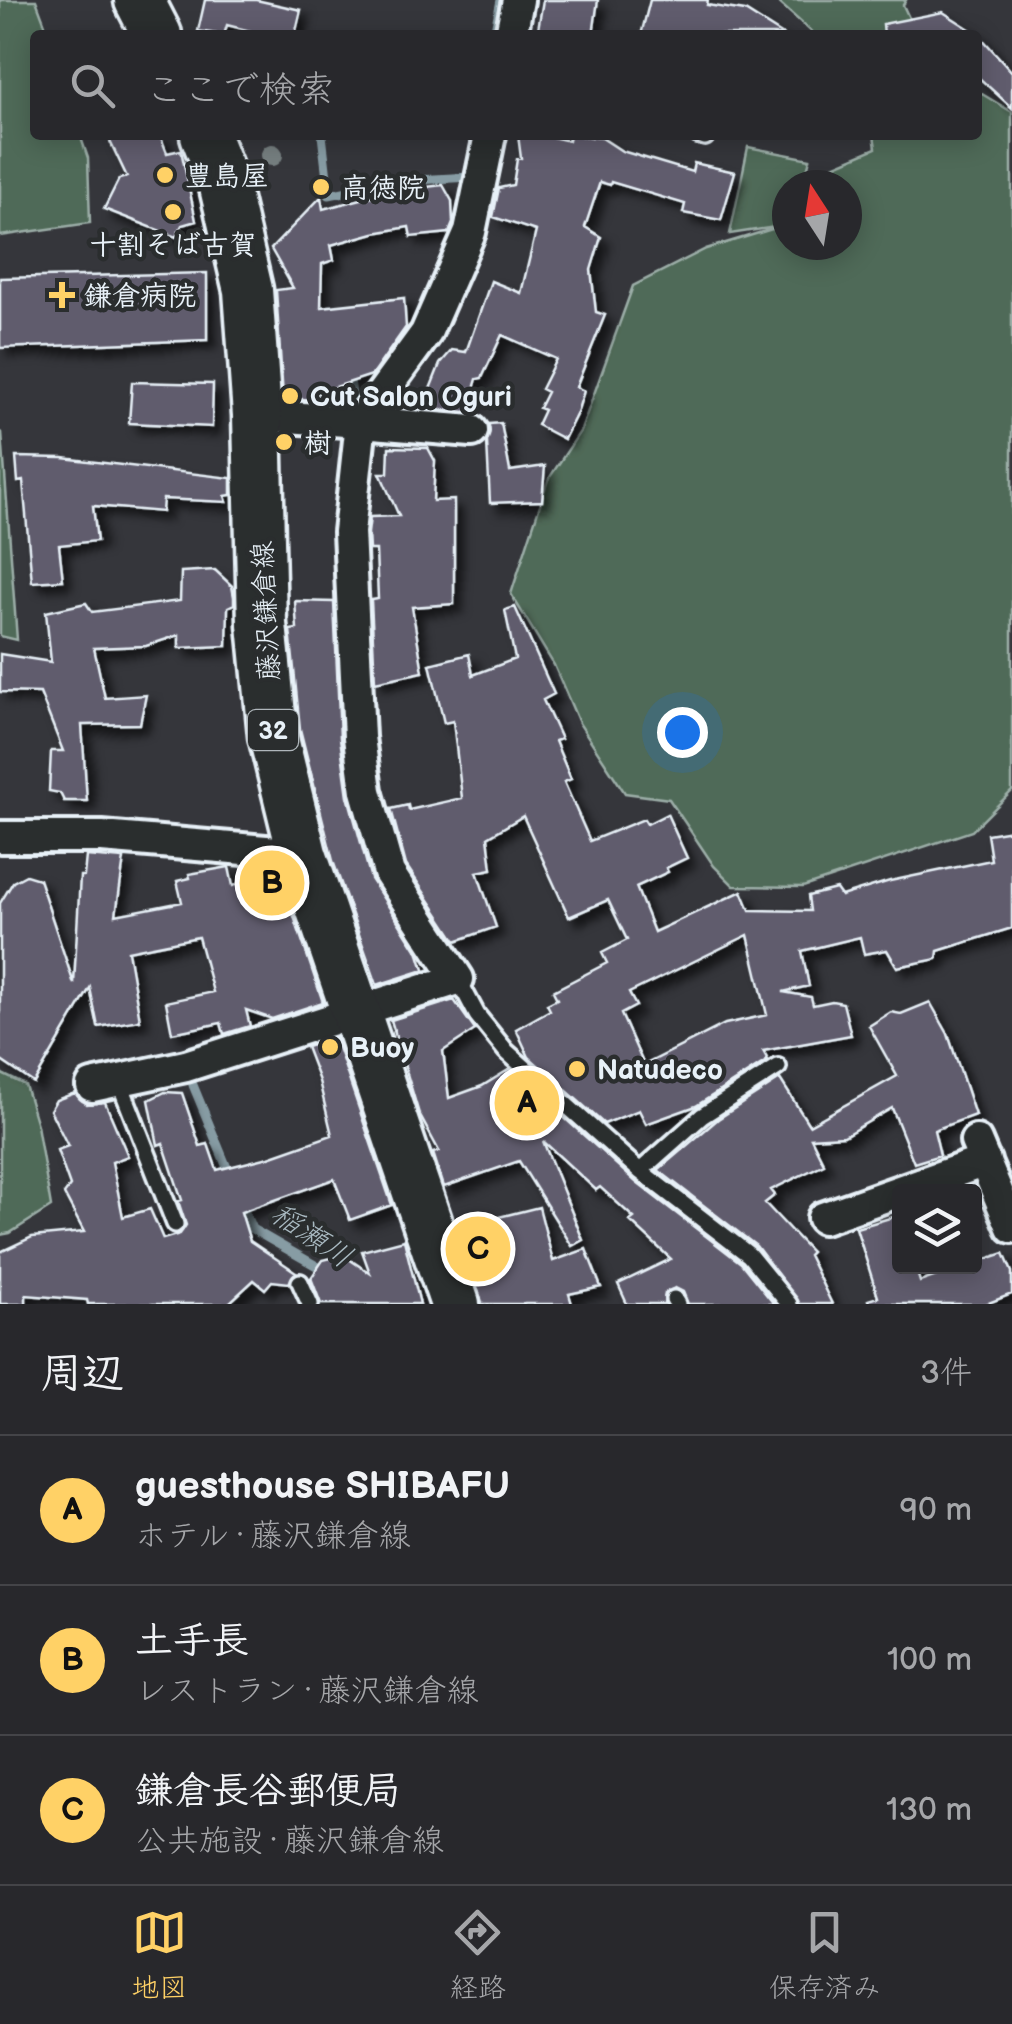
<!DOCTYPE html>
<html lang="ja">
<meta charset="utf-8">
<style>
body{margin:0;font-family:"Balsamiq Sans","Klee One",sans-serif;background:#343438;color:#f1f3f6}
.controls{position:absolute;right:30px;bottom:30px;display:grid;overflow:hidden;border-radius:10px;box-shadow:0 5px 25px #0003}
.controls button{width:90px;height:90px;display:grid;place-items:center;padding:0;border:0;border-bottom:2px solid #444448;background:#28282c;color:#f1f3f6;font:50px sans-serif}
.compass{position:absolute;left:772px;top:170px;width:90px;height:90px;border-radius:50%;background:#28282c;box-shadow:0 5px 25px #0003;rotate:348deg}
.you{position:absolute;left:682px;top:732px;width:35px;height:35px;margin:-25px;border:8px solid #fff;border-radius:50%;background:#1a73e8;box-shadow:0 0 0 15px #1a73e833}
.badge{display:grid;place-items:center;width:65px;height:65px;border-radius:50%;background:#ffd166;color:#111;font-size:32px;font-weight:700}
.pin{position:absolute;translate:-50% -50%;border:5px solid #fff;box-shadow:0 2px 10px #0006}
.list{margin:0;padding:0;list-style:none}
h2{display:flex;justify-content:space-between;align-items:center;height:130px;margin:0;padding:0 40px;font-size:42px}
h2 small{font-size:32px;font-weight:400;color:#a5a6a9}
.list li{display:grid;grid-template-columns:65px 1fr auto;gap:30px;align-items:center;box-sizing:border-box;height:150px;padding:0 40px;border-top:2px solid #444448}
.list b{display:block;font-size:38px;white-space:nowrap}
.list p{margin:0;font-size:32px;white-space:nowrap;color:#a5a6a9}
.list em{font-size:32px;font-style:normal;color:#a5a6a9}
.icon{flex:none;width:55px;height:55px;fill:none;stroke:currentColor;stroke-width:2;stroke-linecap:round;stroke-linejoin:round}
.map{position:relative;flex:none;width:1012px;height:1304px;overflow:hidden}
.search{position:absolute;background:#28282c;box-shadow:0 5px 25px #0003;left:30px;right:30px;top:30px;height:110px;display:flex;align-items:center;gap:25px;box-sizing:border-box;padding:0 35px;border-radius:10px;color:#a5a6a9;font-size:38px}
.sheet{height:580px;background:#28282c}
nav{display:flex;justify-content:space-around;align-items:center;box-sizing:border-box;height:140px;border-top:2px solid #444448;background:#28282c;font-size:28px;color:#a5a6a9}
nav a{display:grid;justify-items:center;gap:5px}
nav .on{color:#ffd166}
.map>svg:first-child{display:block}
</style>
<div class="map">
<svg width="1012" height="1304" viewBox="0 0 1012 1304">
<defs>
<filter id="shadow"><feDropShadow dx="8" dy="8" stdDeviation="5" flood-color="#0009"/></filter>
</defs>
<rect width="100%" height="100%" fill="#35363b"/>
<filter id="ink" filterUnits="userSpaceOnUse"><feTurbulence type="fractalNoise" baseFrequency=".01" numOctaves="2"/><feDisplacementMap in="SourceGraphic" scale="20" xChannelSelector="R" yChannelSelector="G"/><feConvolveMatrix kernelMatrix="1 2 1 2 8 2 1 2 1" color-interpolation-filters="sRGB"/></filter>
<g filter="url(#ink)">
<path fill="#506a58" stroke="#9caea8" stroke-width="2.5" d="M0,0h36l13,35h-14v100h45l8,23 2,65 -90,13z
M776,0h130l-3,5 14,30h-102z
M977,91l35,21v679l-40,40 -169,56 -69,-1 -20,-20 -45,-67 -44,-6 -46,-70 -25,-58 -43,-71 37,-114 33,-50 52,-144 73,-37 76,-23 -52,8 18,-87 62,12 -7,26h-16v60h60v-60h-24l8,-18 45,-19 -2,-13h103z
M0,432l2,1 15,207 -17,-4z
M0,1073l25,12 12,40 14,82 -41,26 -10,2z"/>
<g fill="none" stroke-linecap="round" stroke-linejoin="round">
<path stroke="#879ca4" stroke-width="9" d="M494,35l7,-35
M322,135l7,60 68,-14 74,-4 1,-5
M349,371l3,24
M193,1085l37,90
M241,1203l11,26 75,43"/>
</g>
<path fill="#615c6d" stroke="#e8f1f8" stroke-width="2.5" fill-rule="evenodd" filter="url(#shadow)" d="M205,0h51l45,10 -6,25h-29l-39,-10 -3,10 -26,-4z
M543,0h55l-5,35h-56z
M650,0h58l-1,5 38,6 38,24h-142z
M943,12l36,23 33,37v36l-35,-32v-41h-93l-1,-11z
M107,135h53l7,18 14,-3 15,71 -14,4 -6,12 -72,-28 15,-30 8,-2z
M518,135h26l25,6 1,-6 32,3 20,13 70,21 2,-9 41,9 -14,48 -38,-7 2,-9 -74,-22 -1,3 -10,-3 -15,45 16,10 -10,33 5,42 9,3 -29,72 8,4 -7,22 -13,26 -27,-14 7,-15 -5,-2 8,-16 -6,-3 15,-30 -54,-24 -20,43 -5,1 -10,33 -35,-3 -4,-15 12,-30 12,-14 14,2 25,-71 30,12 15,-62 -43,-14 6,-29 14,-3 4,-26 4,-1z
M443,185l9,16 1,22 -4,10 -38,4 -2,-10 -35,6 -43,12 3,15 -12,4 -1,43 83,-9 2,29 -34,48 -55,18 1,7 -35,-2 -7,-108 17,-2 -22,-39 50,-52 2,12 69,-18z
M207,273v67l-207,8v-70z
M132,382l81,2 -1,43 -83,-4z
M501,423l9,48 35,-5 -3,35 -52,2 -3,-61 2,-18z
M389,447l39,1 7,13 -2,40 21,-1v104l-42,3 11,65 -48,10 -4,-82 7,-1 -2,-49h-7l-1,-17 2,-16 29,-1 -19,-43h8z
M16,457l47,1 168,20v17l-6,1 2,6 -64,-3 -1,13 -69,-6 4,35 -38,4 4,35 -31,2 -9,-101 -5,1z
M215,570l17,16 2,11v7l-6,3 -1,39 -48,2v-13l-33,11 -52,2 11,50 41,-3 -6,29 -58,1 5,76h-23l-4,-8 -11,-2 2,-40h12l-23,-58 -40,-1v-38l51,8 -5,-50 40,-9 6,9 88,-11 1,-29z
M295,601l39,1 6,136 8,58 23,83 48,75 5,16 -47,15 -44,-124 -33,-132 -10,-99 7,-1z
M515,607l39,87 -11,6 18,39 -6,2 16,38 -7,3 26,59 54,-22 3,5 20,-10 20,44 -21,10 2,4 -32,15 18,45 88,-41 8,19 60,1 -2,-15 28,-7 5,7 49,-15 101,-21 -4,-26 25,-4v98l-74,23 -1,8 -40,8 -10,-17 -23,4 -4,-17 -58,14 7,35 -26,6 28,5 2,8 19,-4 11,2 8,32 -88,16 5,9 -72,46 -50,18 -7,-14 -35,14 -75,-67 -13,-28 34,-19 -3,-6 10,-5 -4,-8 54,-28 -5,-10 25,-13 -19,-40 -39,17 -46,-101 -35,21 4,32 -15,3 19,55 -40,14 -50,-76 -15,-56 17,-4 1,5 53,-12 -9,-77 -9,2 -14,-59 39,-10 4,21 42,-16 -10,-49zM748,935l19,80 -42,9 -81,41 -23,-51 15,-8 -7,-13z
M86,856l38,3 -8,56 66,-13 -5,-21 13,-3 -1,-4 40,-7 4,19 46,-14 44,130 -51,17 -26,-9 4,16 -26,8 -3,-11 -49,10 -6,-31 47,-10 -15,-55 -70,14 12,69 -42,7 -8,-39 -56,95 -34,-23v-157l13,-21 13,-7 13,4 35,105 6,-108h4z
M454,1000l21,30 -32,21 6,47 33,-12 28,-17 127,114 104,80 33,41h-86l-5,-12 -8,-4 -10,5 -1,11h-37l-9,-20 53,-25 -41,-38 4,-3 -34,-31 -4,3 -53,-49 40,99 -11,6 -53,-85 -75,26 -11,-34 6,-2 -20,-37 -28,-94z
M930,1002l18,32 27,81 -41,15 6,25 -26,8 -22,-55 -48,28 -33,2 13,26 -53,26 4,5 -10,8 46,49 -3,3 24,49h-32l-44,-58 -98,-76 60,-51 62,-40 29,46 88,-49 -28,-50 22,-14 10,2z
M335,1038l57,167 -42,15 -16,-41 -93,33 9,29 46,31 -7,11 -17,-2 -7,8 -11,-9 -26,24h-140l-1,-4 -61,-5v9h-26v-52l32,-15 52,-5 -20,-38 6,-8 -13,-36 11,-4 -18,-36 6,-10 19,-7 12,11 18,-2 23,54 -16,6 11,55 27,-8 13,30 17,-5 6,-9 -8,-24 4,-1 -19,-57 -5,2 -9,-45 16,-8 17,1 18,53 8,-2 9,26 52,-13 63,-22 -13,-54 -13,-34z
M539,1207l14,54 33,-12 15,38 -32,7 3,10h-90l-21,-68 35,-14 -1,-4z
M900,1215v51h15l5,16 45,-16h9v-3l30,-10 8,19v22l-26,10h-117l-1,-4 10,-3 -22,-69z
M404,1240l16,64h-99l-10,-26 12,-18 20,-5 27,18 -8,-22z"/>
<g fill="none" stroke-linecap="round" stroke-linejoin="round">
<g stroke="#e8f1f8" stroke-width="22">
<path id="lane" d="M698,135l7,2
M458,979l19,36 29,36 134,120 109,84 40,49
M119,1081l56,143
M640,1171l62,-55 76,-49
M300,1282l10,22
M674,1299l3,5"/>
</g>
<g stroke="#e8f1f8" stroke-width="38">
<path id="street" d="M511,35l7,-35
M257,415l104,7 65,-89 44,-101 20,-97
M0,837h102l200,17
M92,1086l94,-20 272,-87 -69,-106 -23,-82 -7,-54 -10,-205 12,-110 111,9
M976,1141l36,86
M823,1218l162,-57"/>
</g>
<g stroke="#e8f1f8" stroke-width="55">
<path id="primary" d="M139,0l18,35
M205,135l17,43 26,112 9,125 5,209 11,111 29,119 153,450"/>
</g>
<use href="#lane" stroke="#2a2d2e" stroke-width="15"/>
<use href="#street" stroke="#2a2d2e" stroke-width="30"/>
<use href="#primary" stroke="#2a2d2e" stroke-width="48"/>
</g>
<circle fill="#767f80" cx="272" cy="155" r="11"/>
</g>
<g fill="#ffd166" stroke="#2a2d2e" stroke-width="4">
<circle cx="165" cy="175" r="10"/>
<circle cx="321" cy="187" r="10"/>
<circle cx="173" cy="212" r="10"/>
<path d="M57 280h10v10h10v10h-10v10h-10v-10h-10v-10h10z"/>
<circle cx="290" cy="396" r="10"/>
<circle cx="284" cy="442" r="10"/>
<circle cx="330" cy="1047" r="10"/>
<circle cx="577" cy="1069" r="10"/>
</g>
<g text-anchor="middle" stroke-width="9" stroke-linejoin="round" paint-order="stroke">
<rect fill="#2a2d2e" stroke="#afb6bb" stroke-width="2.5" x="248" y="710" width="50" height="40" rx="8"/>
<g font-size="25" font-weight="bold" fill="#e8f1f8">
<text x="273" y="739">32</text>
</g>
<g font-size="28" font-weight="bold" fill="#e8f1f8" stroke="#2a2d2e" text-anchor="start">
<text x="185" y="185">豊島屋</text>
<text x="341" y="197">高徳院</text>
<text x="173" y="254" text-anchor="middle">十割そば古賀</text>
<text x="84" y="305">鎌倉病院</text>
<text x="310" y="406">Cut Salon Oguri</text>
<text x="304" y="452">樹</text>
<text x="350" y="1057">Buoy</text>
<text x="597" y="1079">Natudeco</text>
</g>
<g font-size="28" fill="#e8f1f8" stroke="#2a2d2e">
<text transform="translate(265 611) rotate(-93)" y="10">藤沢鎌倉線</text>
</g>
<g font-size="30" font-style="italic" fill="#a8b8c0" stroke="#2a2d2e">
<text transform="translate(312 1235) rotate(34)" y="10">稲瀬川</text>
</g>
</g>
</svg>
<div class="controls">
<button><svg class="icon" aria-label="layers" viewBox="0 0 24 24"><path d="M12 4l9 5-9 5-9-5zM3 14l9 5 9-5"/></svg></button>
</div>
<svg class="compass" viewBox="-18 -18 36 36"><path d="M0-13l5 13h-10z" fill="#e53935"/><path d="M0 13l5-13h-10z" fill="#a5a6a9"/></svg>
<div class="you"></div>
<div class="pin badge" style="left:527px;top:1103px">A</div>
<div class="pin badge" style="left:272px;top:883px">B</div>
<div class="pin badge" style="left:478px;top:1249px">C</div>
<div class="search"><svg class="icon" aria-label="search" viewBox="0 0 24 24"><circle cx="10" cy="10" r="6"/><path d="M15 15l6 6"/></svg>ここで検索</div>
</div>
<section class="sheet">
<h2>周辺<small>3件</small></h2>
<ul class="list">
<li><span class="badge">A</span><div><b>guesthouse SHIBAFU</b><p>ホテル · 藤沢鎌倉線</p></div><em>90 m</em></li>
<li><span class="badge">B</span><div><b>土手長</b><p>レストラン · 藤沢鎌倉線</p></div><em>100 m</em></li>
<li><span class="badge">C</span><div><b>鎌倉長谷郵便局</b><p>公共施設 · 藤沢鎌倉線</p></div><em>130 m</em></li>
</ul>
</section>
<nav>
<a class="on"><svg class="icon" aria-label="map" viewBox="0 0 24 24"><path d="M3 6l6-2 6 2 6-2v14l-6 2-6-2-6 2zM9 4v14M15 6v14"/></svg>地図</a>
<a><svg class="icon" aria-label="directions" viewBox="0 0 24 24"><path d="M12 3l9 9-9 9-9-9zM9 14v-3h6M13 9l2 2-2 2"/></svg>経路</a>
<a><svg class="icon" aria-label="saved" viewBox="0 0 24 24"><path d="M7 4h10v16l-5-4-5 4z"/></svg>保存済み</a>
</nav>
